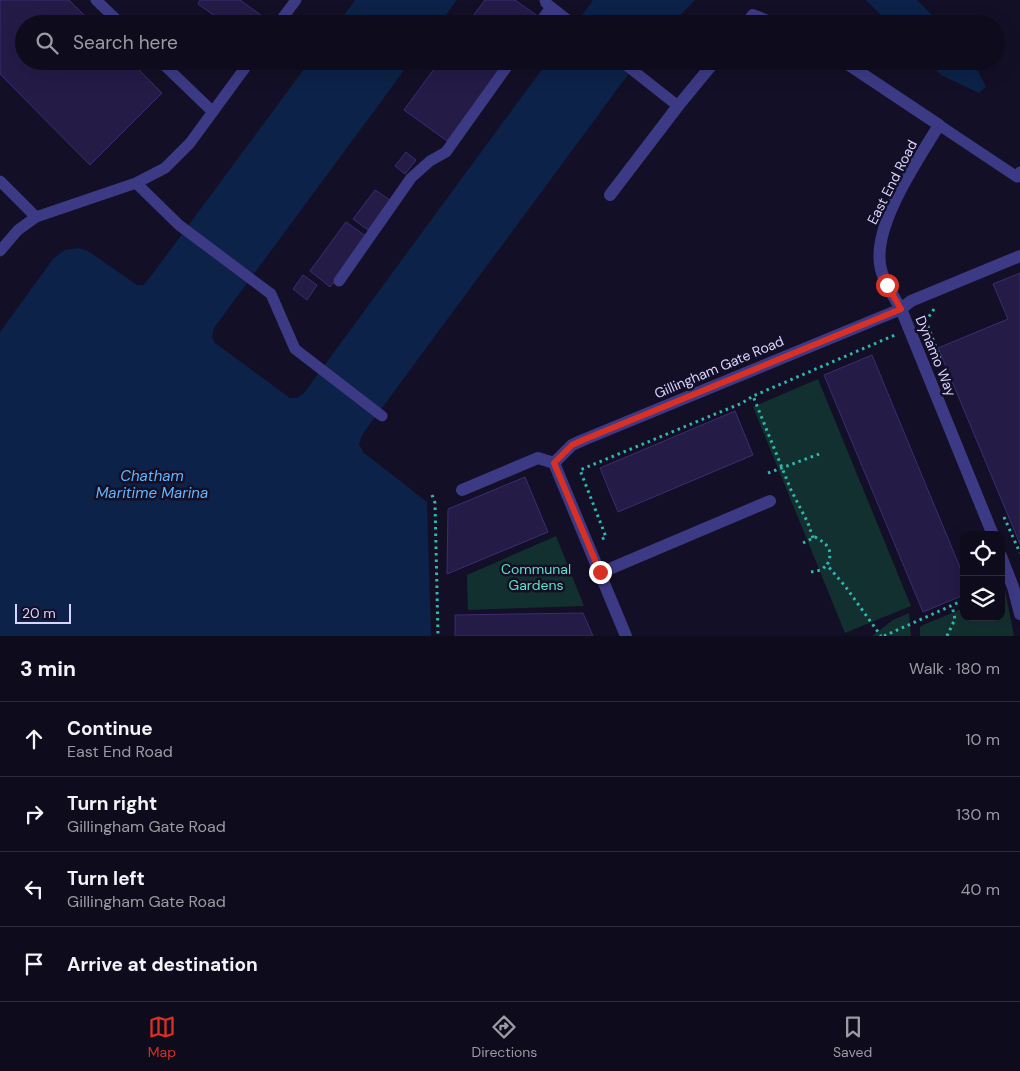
<!DOCTYPE html>
<meta charset="utf-8">
<style>
body{margin:0;font-family:"DM Sans",sans-serif;background:#171425;color:#f1f3f6}
.controls{position:absolute;right:15px;bottom:15px;display:grid;overflow:hidden;border-radius:10px;box-shadow:0 5px 20px #0002}
.controls button{width:45px;height:45px;display:grid;place-items:center;padding:0;border:0;border-bottom:1px solid #2e2b3b;background:#0e0b1c;color:#f1f3f6;font:25px sans-serif}
.scale{position:absolute;left:15px;bottom:12px;width:56px;box-sizing:border-box;padding-left:5px;border:2px solid #d9d4ff;border-top:0;font-size:14px;line-height:18px;white-space:nowrap;color:#d9d4ff;-webkit-text-stroke:4px #130f26;paint-order:stroke}
.stop{position:absolute;width:15px;height:15px;margin:-11px;border:4px solid #d93025;border-radius:50%;background:#fff}
.stop.end{background:#d93025;border-color:#fff;box-shadow:0 1px 5px #0008}
.list{margin:0;padding:0;list-style:none}
h2{display:flex;justify-content:space-between;align-items:center;height:65px;margin:0;padding:0 20px;font-size:21px}
h2 small{font-size:16px;font-weight:400;color:#9b9ba3}
.list li{display:grid;grid-template-columns:32px 1fr auto;gap:15px;align-items:center;box-sizing:border-box;height:75px;padding:0 20px;border-top:1px solid #2e2b3b}
.list b{display:block;font-size:19px;white-space:nowrap}
.list p{margin:0;font-size:16px;white-space:nowrap;color:#9b9ba3}
.list em{font-size:16px;font-style:normal;color:#9b9ba3}
.icon{flex:none;width:28px;height:28px;fill:none;stroke:currentColor;stroke-width:2;stroke-linecap:round;stroke-linejoin:round}
.map{position:relative;flex:none;width:1020px;height:636px;overflow:hidden}
.search{position:absolute;background:#0e0b1c;box-shadow:0 5px 20px #0002;left:15px;right:15px;top:15px;height:55px;display:flex;align-items:center;gap:12px;box-sizing:border-box;padding:0 18px;border-radius:28px;color:#9b9ba3;font-size:19px}
.sheet{height:365px;background:#0e0b1c}
nav{display:flex;justify-content:space-around;align-items:center;box-sizing:border-box;height:70px;border-top:1px solid #2e2b3b;background:#0e0b1c;font-size:14px;color:#9b9ba3}
nav a{display:grid;justify-items:center;gap:2px}
nav .on{color:#d93025}
.map>svg:first-child{display:block}
</style>
<div class="map">
<svg width="1020" height="636" viewBox="0 0 1020 636">
<rect width="100%" height="100%" fill="#130f26"/>
<path fill="#12302f" d="M818,379l93,227 -66,27 -92,-226z
M556,536l28,70 -116,4 -1,-35z
M1005,590l9,46h-94v-9l3,-2 41,-17v9h37v-25z
M909,613l2,23h-39l21,-16z"/>
<path fill="#0c2248" d="M355,0h102l-18,24h-101z
M593,0h102l-24,24h-95z
M866,0h51l24,24h-51z
M310,61h101l-197,267 -2,8 3,7 75,55h7l7,-5 244,-332h90l-276,374 -3,9 4,8 64,50 4,134h-431v-304l53,-73 12,-9 13,-2 10,3 49,34h6l5,-5z
M927,61h46l13,26 -7,6 -38,-18z"/>
<path fill="#241b47" stroke="#3b2d73" d="M0,0h69l24,24h-69v37h106l32,32 -72,72 -90,-91z
M200,0h40l25,18 -5,6h-34l-28,-20z
M485,0h30l24,17 -5,7h-67z
M440,61h66l-59,80 -43,-31z
M406,152l10,8 -11,14 -10,-8z
M375,190l15,10 -22,30 -15,-11z
M346,222l21,15 -37,50 -20,-16z
M1020,273v271l-82,-196 70,-29 -15,-35z
M303,275l14,10 -10,15 -14,-11z
M872,355l92,222v18l-41,17 -99,-237z
M735,411l18,44 -135,57 -18,-44z
M525,477l23,55 -101,42 1,-65z
M583,613l10,23h-138v-21z"/>
<g fill="none" stroke-linecap="round" stroke-linejoin="round">
<path stroke="#2fb8b0" stroke-width="3" stroke-dasharray="2.5 4" stroke-linecap="butt" d="M934,309l-8,12 14,37
M768,473l54,-20
M432,495l3,8 3,133
M1004,517l16,36
M813,538l-5,-15 -17,-33 -38,-94 142,-61
M602,539l4,-2 -26,-67 162,-67 11,-7
M803,543l12,-6c13,7 19,14 12,28l18,21 36,50
M811,572l10,-2 6,-5
M884,636l80,-36
M947,636l8,-17 -3,-13"/>
<path stroke="#3d3a85" stroke-width="11" d="M96,0l25,24
M545,0l1,3 27,21
M278,24l18,-24
M539,24l12,-17
M160,61l53,51
M621,61l57,45
M939,125l78,52 3,-5
M0,181l36,36
M136,183l43,42 92,69 24,55 87,67
M0,251l18,-21 18,-13 100,-34 29,-15 25,-25 60,-82
M339,281l72,-103 19,-17 16,-9 65,-91"/>
<path stroke="#3d3a85" stroke-width="12" d="M746,24l7,-9 22,9
M610,195l68,-89 37,-45
M554,463l18,-18 11,-5 318,-131c-8,-14 -19,-29 -21,-45 -6,-41 38,-104 59,-139l-96,-64
M554,463l72,173
M462,490l76,-32 16,5
M993,535l-92,-226 10,-8 109,-45
M1001,556l12,31 7,27
M600,573l170,-72"/>
</g>
<g fill="none" stroke-linecap="round" stroke-linejoin="round">
<path stroke="#d93025" stroke-width="6" d="M600,572l-46,-109 18,-18 11,-5 318,-131 -14,-24"/>
</g>
<g text-anchor="middle" stroke-width="5" stroke-linejoin="round" paint-order="stroke">
<g font-size="14" fill="#d9d4ff" stroke="#130f26">
<text transform="translate(892 182) rotate(-63)" y="5">East End Road</text>
<text transform="translate(936 356) rotate(68)" y="5">Dynamo Way</text>
<text transform="translate(719 367) rotate(-23)" y="5">Gillingham Gate Road</text>
</g>
<g font-size="14" fill="#5fe0c0" stroke="#130f26">
<text x="536" y="574">Communal<tspan x="536" dy="16">Gardens</tspan></text>
</g>
<g font-size="15" font-style="italic" fill="#62b6ff" stroke="#130f26">
<text x="152" y="481">Chatham<tspan x="152" dy="17">Maritime Marina</tspan></text>
</g>
</g>
</svg>
<div class="controls">
<button><svg class="icon" aria-label="locate" viewBox="0 0 24 24"><circle cx="12" cy="12" r="6"/><path d="M12 2v4M12 18v4M2 12h4M18 12h4"/></svg></button>
<button><svg class="icon" aria-label="layers" viewBox="0 0 24 24"><path d="M12 4l9 5-9 5-9-5zM3 14l9 5 9-5"/></svg></button>
</div>
<div class="scale">20 m</div>
<div class="stop" style="left:887px;top:285px"></div>
<div class="stop end" style="left:600px;top:572px"></div>
<div class="search"><svg class="icon" aria-label="search" viewBox="0 0 24 24"><circle cx="10" cy="10" r="6"/><path d="M15 15l6 6"/></svg>Search here</div>
</div>
<section class="sheet">
<h2>3 min<small>Walk · 180 m</small></h2>
<ul class="list">
<li><svg class="icon" aria-label="ahead" viewBox="0 0 24 24"><path d="M12 20V5M6 11l6-6 6 6"/></svg><div><b>Continue</b><p>East End Road</p></div><em>10 m</em></li>
<li><svg class="icon" aria-label="right" viewBox="0 0 24 24"><path d="M7 20v-9h11M14 6l5 5-5 5"/></svg><div><b>Turn right</b><p>Gillingham Gate Road</p></div><em>130 m</em></li>
<li><svg class="icon" aria-label="left" viewBox="0 0 24 24"><path d="M17 20v-9H6M10 6l-5 5 5 5"/></svg><div><b>Turn left</b><p>Gillingham Gate Road</p></div><em>40 m</em></li>
<li><svg class="icon" aria-label="arrive" viewBox="0 0 24 24"><path d="M6 21V4h12l-3 4 3 4H6"/></svg><div><b>Arrive at destination</b></div></li>
</ul>
</section>
<nav>
<a class="on"><svg class="icon" aria-label="map" viewBox="0 0 24 24"><path d="M3 6l6-2 6 2 6-2v14l-6 2-6-2-6 2zM9 4v14M15 6v14"/></svg>Map</a>
<a><svg class="icon" aria-label="directions" viewBox="0 0 24 24"><path d="M12 3l9 9-9 9-9-9zM9 14v-3h6M13 9l2 2-2 2"/></svg>Directions</a>
<a><svg class="icon" aria-label="saved" viewBox="0 0 24 24"><path d="M7 4h10v16l-5-4-5 4z"/></svg>Saved</a>
</nav>
